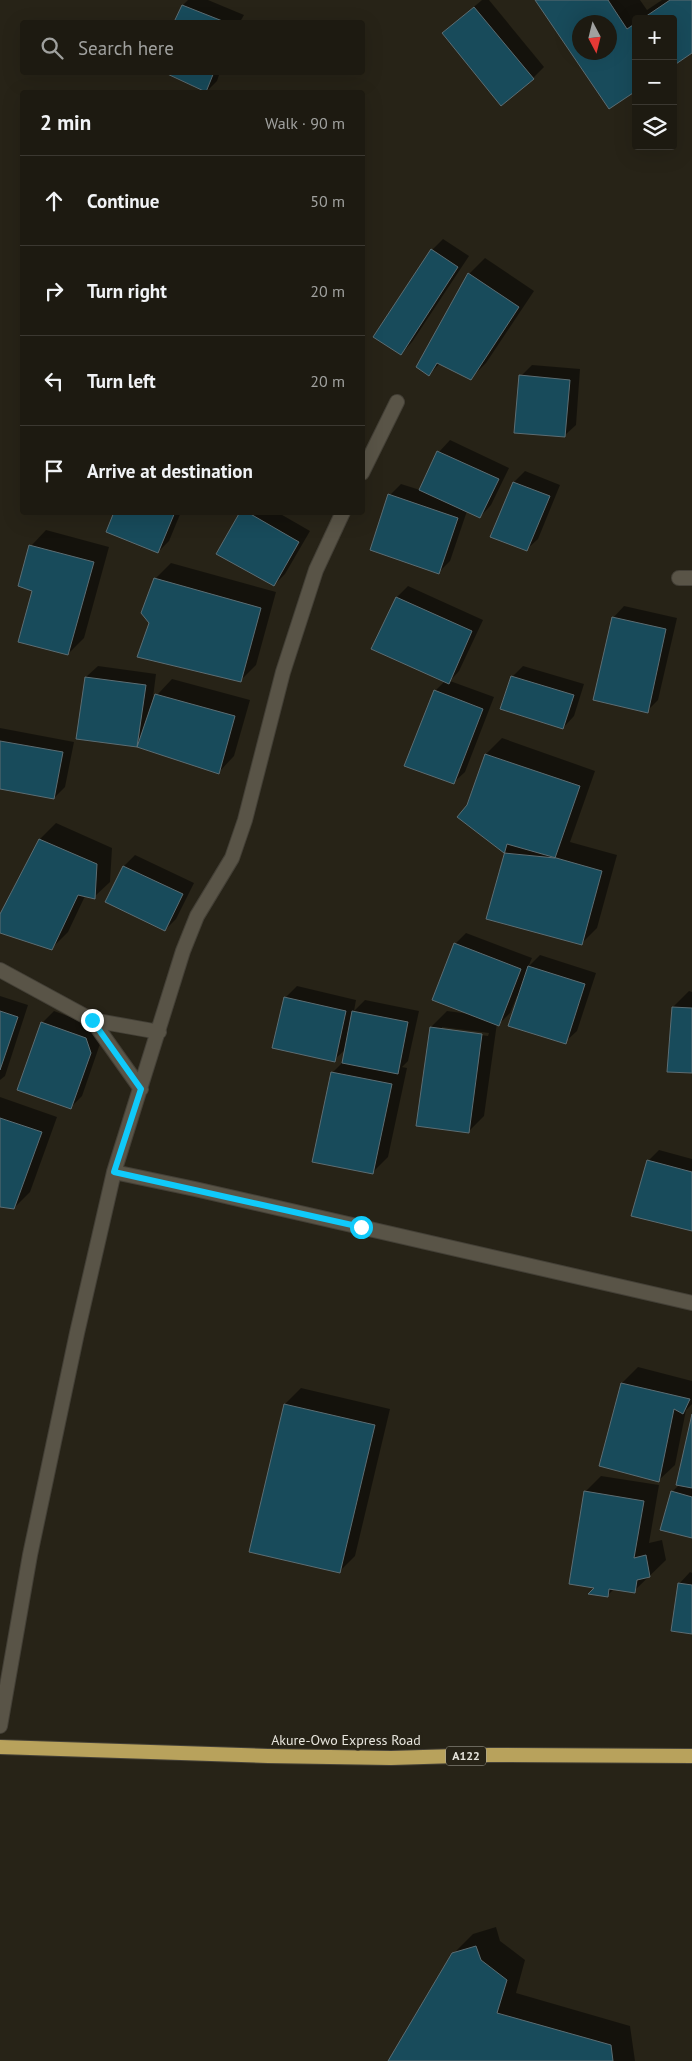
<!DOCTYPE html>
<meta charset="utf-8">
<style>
body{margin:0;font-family:"PT Sans",sans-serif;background:#2a271f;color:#f1f3f6}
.controls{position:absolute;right:15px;top:15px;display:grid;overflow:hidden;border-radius:5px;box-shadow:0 5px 20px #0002}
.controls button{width:45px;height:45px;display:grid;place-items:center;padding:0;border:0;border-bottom:1px solid #3b3831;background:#1d1a11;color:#f1f3f6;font:25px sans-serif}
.compass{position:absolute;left:572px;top:15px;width:45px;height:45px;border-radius:50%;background:#1d1a11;box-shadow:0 5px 20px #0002;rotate:173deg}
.stop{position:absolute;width:15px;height:15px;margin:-11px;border:4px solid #10cafa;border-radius:50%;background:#fff}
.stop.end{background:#10cafa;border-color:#fff;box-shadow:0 1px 5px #0008}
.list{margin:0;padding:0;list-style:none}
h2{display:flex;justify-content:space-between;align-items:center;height:65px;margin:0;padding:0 20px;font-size:21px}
h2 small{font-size:16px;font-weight:400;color:#a0a19f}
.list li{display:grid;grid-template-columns:32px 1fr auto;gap:15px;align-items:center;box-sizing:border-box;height:90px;padding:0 20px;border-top:1px solid #3b3831}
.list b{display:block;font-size:19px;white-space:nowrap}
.list em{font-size:16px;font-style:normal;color:#a0a19f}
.icon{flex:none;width:28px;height:28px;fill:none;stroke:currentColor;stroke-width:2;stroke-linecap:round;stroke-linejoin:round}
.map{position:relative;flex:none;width:692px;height:2061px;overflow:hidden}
.search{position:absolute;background:#1d1a11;box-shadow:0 5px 20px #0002;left:20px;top:20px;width:345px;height:55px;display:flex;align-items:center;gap:12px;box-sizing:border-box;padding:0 18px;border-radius:5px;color:#a0a19f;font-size:19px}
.panel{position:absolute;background:#1d1a11;box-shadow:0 5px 20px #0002;left:20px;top:90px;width:345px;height:425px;border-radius:5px}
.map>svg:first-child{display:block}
</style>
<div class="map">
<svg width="692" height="2061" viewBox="0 0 692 2061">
<rect width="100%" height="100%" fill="#272317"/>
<path fill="#0007" fill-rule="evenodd" d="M188,0h20l36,15 -4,7h-65l8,-17z
M482,0h7l55,67 -11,11 -90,-45z
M536,0h104l7,10 15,-10h30v52l-19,-33h-37v70l-27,18zM580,22h30v30h-30z
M166,72h54l-3,9 -11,11z
M443,239l26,17 -57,86 -11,12 31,-104z
M485,258l49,33 -48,72 -16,16 -30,-16 -11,12 -11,-8 51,-93z
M532,365l48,4 -4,56 -12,11 -43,-60z
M450,440l59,28 -18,37 -11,12 -13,-6 -17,50 -11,11 -49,-77 11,-11 19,6 19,-38z
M525,471l35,14 -22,54 -12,11 -34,-14 22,-54z
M115,512h66l-12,29 -11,11z
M241,512h36l33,19 -25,43 -11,11z
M46,530l63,17 -25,91 -16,16 -34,-64 -3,-44z
M171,563l105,29 -20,73 -16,16 -89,-58 4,-44z
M408,586l75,34 -24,51 -9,10 44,16 -29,75 -12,11 -18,-92 10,-10 -48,-84z
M624,606l53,12 -19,82 -11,11 -34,-93z
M98,666l58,8 -4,31 5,-10 15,-16 78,21 -16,56 -15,16 -82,-26 -51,-69z
M523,666l61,18 -10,32 -11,12 -51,-51z
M0,728l74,14 -9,45 -11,11 -54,-10z
M502,738l93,33 -25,71 47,13 -20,73 -16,16 -113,-138 18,-52z
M56,823l56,25 -2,34 -16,15 -9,-1 -17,36 -16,16 -52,-16v-16l40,-77z
M135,855l59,28 -18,36 -11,11 -41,-64z
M466,933l66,25 -4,9 12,-12 56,18 -19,58 -12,11 -48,-46 -7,17 -11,11 -2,-1 -13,93 -15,15 -52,-7 14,-97 16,-16 23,3 -15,-70zM442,1027l47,6 -1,3 -46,-6z
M297,986l59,14 -2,11 11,-11 54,11 -11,50 -6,6 5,1 -19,89 -16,16 -58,-12 19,-89 11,-11 3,-13 -13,12 -49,-62z
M689,991l3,1v80l-19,-65z
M0,996l28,9 -23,71 -5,4z
M54,1011l43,16 4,14 -19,55 -12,12 -28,-85z
M0,1097l57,20 -27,75 -16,16 -14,-2z
M659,1150l33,9v71l-44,-69z
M638,1367l54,14v23l-6,6 -11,55 -16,15 -37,-97z
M301,1388l89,21 -35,147 -16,16 -89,-21 35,-147z
M692,1420v117l-20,-45 8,-8z
M601,1476l58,9 -10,58 13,-3 4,20 -32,31 -20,-2 -7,7 -10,-9 -12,-95z
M690,1572l2,1v59l-13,-48z
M496,1927l4,14 25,19 -9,33 114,33 5,35h-245l63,-107 20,-20z"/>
<path fill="#184b5b" stroke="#5c6d73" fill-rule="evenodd" d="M535,0h73l19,29 9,-6v68l-27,18zM580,22h30v30h-30z
M670,0h22v53l-19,13v-47h-31z
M182,5l43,17h-51z
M474,7l60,72 -33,27 -59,-73z
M163,72h51l-8,20z
M431,249l27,18 -57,88 -28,-18z
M468,273l51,34 -48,73 -34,-17 -8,13 -13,-9z
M519,375l51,5 -5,57 -51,-4z
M437,451l62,28 -19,39 -61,-28z
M513,482l37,14 -23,55 -37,-14z
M388,494l70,24 -19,56 -69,-24z
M114,512h61l-17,41 -52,-21z
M240,512h7l52,30 -25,44 -58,-32z
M29,545l65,17 -26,93 -50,-13 14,-51 -14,-5z
M154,578l107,30 -20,74 -104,-25 12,-34 -8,-10z
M396,597l76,34 -23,53 -78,-35z
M612,617l54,12 -18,84 -55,-13z
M511,676l63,19 -11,34 -63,-20z
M85,677l61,8 -9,62 -61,-8z
M434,690l49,19 -29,75 -50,-18z
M155,694l80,22 -16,58 -82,-27z
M0,741l63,11 -9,47 -54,-10z
M485,754l95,32 -25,72 -51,-5 -47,-36 10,-12z
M39,839l58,25 -2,35 -17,-4 -26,55 -52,-17v-19z
M507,844l95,27 -20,74 -96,-26z
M123,866l60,28 -18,37 -60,-29z
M454,943l67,26 -22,57 -67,-26z
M528,966l57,18 -19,60 -58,-18z
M284,997l62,14 -11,51 -63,-14z
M672,1007l20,1v65l-25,-1z
M0,1011l18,6 -18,53z
M352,1011l56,11 -10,52 -56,-11z
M41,1022l45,16 5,15 -20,56 -54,-19z
M430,1027l52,7 -13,99 -53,-7z
M331,1072l61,12 -19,90 -61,-12z
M0,1118l42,14 -28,77 -14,-2z
M647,1160l45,12v59l-61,-15z
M621,1383l69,16 -7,15 -9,-5 -15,73 -60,-16z
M284,1404l91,21 -35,148 -91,-21z
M692,1414v74l-16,-3z
M584,1491l60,10 -10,57 12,-3 4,22 -13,3 -2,13 -26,-4 -1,8 -20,-3 6,-6 -25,-4z
M671,1491l21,6v41l-32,-8z
M678,1583l14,2v49l-21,-3z
M476,1946l5,14 26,20 -10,33 114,32 2,16h-225l64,-108z"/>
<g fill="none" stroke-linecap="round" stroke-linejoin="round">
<g stroke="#444037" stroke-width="16">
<path id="minor" d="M362,473l35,-71
M679,578h13
M0,970l92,50 67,12
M92,1020l49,69
M114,1172l81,17 497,114
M0,1726l30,-171 47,-222 37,-161 69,-221 14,-35 35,-58 13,-38 38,-148 33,-102 27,-58"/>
</g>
<g stroke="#444037" stroke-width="16">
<path id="trunk" d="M0,1747l268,9 123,2 98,-3 203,1"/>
</g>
<use href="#minor" stroke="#595447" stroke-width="14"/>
<use href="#trunk" stroke="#b8a25c" stroke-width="14"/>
</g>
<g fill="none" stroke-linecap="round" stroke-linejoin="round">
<path stroke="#10cafa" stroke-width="6" d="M92,1020l49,69 -27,83 247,55"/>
</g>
<g text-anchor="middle" stroke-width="5" stroke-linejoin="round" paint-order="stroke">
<rect fill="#272317" stroke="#adaba2" stroke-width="1" x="446" y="1746.5" width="40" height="19" rx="4"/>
<g font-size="12" font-weight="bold" fill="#e7e5dd">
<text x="466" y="1760">A122</text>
</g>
<g font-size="14" fill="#e7e5dd" stroke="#272317">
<text x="346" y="1745">Akure-Owo Express Road</text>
</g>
</g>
</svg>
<div class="controls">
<button>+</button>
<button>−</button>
<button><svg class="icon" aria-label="layers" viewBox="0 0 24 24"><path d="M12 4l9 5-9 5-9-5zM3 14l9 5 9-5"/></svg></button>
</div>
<svg class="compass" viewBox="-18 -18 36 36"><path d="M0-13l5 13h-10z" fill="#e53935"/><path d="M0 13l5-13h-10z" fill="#a0a19f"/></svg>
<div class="stop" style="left:361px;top:1227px"></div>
<div class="stop end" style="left:92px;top:1020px"></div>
<div class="search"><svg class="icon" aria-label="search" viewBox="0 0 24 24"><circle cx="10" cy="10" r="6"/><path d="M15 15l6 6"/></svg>Search here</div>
<section class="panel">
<h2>2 min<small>Walk · 90 m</small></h2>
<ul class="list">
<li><svg class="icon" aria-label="ahead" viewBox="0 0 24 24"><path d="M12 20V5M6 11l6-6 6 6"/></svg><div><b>Continue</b></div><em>50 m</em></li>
<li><svg class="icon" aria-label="right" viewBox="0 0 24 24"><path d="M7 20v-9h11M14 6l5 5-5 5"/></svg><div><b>Turn right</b></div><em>20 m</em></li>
<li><svg class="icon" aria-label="left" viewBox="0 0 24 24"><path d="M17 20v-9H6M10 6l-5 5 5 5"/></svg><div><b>Turn left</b></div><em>20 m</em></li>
<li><svg class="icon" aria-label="arrive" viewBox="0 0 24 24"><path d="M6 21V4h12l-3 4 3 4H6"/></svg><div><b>Arrive at destination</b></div></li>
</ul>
</section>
</div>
